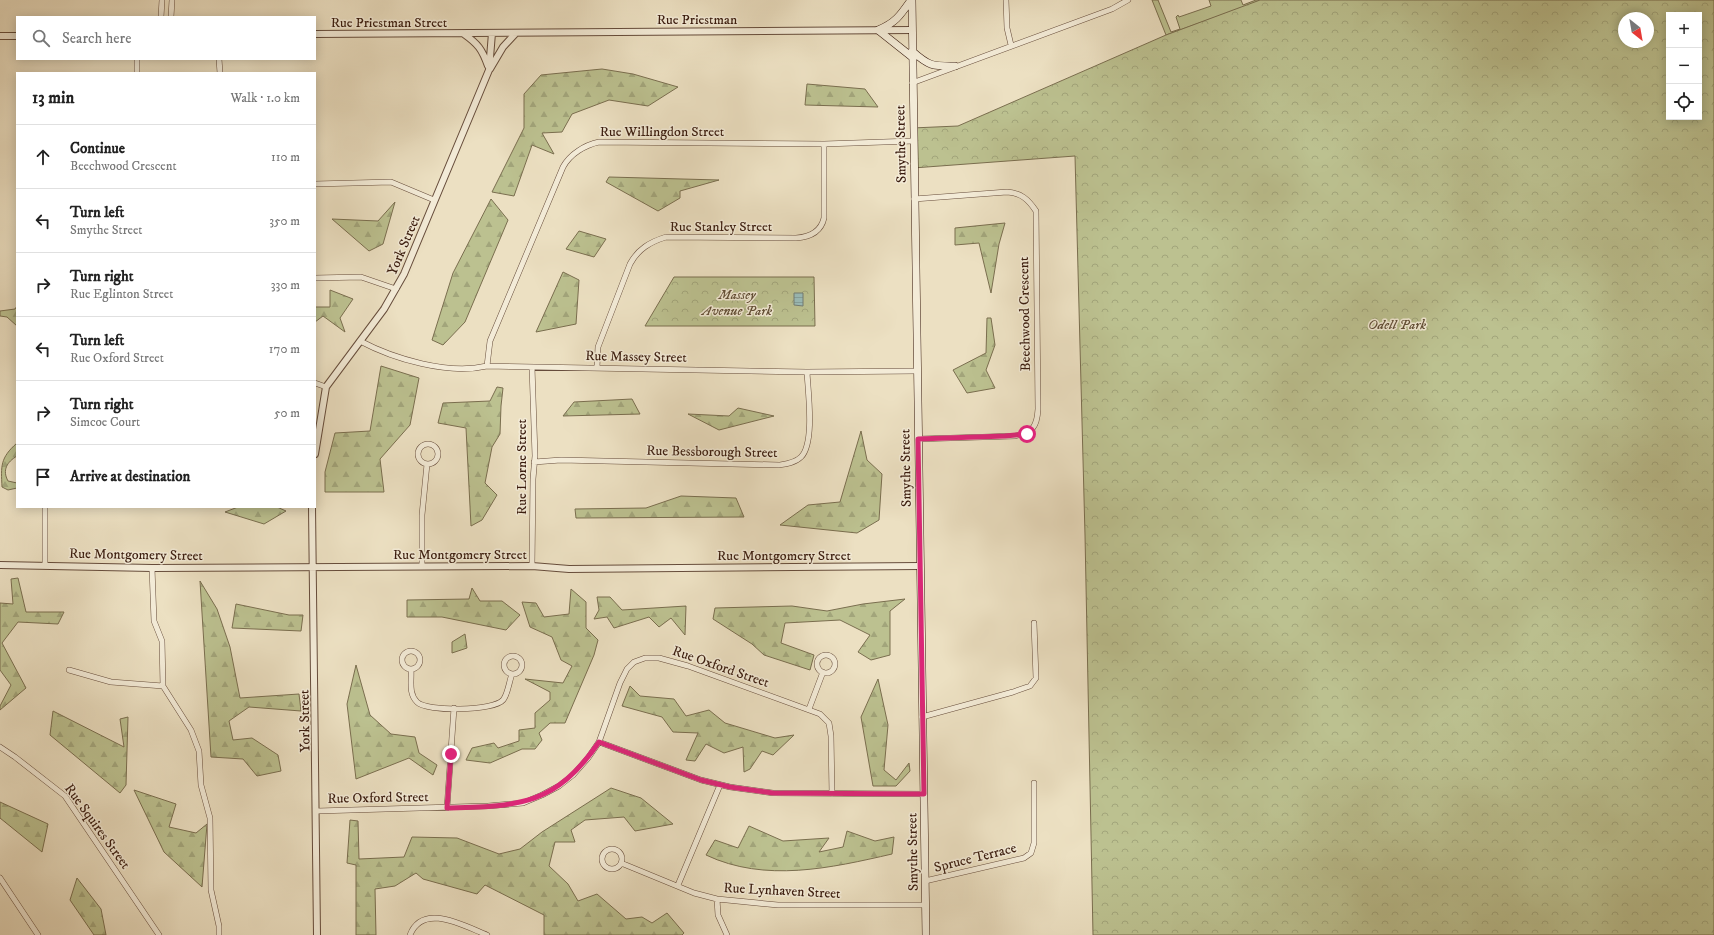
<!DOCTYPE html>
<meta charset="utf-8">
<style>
body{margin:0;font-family:"IM FELL DW Pica",serif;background:#f2f2f2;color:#222}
.controls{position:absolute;right:12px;top:12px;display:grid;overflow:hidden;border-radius:0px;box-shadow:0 2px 10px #0003}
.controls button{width:36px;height:36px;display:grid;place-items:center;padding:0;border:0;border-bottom:1px solid #e0e0e0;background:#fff;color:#222;font:20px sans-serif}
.compass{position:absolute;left:1618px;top:12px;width:36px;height:36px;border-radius:50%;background:#fff;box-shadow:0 2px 10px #0003;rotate:149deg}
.stop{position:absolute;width:12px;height:12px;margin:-9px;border:3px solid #db2777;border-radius:50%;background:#fff}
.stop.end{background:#db2777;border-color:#fff;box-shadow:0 1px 4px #0008}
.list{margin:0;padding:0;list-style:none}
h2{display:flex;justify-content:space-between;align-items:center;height:52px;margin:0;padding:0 16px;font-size:17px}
h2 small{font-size:13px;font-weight:400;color:#767676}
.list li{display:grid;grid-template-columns:26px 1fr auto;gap:12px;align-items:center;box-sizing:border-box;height:64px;padding:0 16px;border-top:1px solid #e0e0e0}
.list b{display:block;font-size:15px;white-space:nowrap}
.list p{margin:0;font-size:13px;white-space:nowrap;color:#767676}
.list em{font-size:13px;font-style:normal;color:#767676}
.icon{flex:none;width:22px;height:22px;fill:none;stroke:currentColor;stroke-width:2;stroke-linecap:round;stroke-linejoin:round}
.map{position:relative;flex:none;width:1714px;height:935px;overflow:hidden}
.search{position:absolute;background:#fff;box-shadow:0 2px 10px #0003;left:16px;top:16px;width:300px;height:44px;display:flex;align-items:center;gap:10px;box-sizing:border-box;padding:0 14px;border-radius:0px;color:#767676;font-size:15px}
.panel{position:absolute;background:#fff;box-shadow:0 2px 10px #0003;left:16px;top:72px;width:300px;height:436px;border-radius:0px}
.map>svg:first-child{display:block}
</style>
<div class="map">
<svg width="1714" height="935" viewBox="0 0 1714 935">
<defs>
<pattern id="forest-firs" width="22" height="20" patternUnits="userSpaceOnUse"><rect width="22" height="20" fill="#bcc190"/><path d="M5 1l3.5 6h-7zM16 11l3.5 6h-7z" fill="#a2a57b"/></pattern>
<pattern id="park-crowns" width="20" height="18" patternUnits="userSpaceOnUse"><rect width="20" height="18" fill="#bcc190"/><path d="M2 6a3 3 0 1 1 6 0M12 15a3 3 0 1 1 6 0" fill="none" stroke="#a2a57b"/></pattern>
<pattern id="water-rules" width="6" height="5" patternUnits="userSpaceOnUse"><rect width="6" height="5" fill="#9abcb9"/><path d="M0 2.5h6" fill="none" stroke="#85a19e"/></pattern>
</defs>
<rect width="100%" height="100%" fill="#ece0c2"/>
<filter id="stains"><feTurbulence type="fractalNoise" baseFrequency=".005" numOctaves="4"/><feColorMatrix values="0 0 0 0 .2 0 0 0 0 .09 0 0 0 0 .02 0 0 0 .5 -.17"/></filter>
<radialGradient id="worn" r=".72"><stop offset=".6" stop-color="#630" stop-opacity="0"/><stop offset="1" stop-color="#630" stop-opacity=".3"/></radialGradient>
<path fill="#bcc190" stroke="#7a6e4f" d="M1152,0h6l13,32 9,-3 -4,-12 2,-2 1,2 32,-11 -2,-6h32l2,5 13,-5h7l-97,35z"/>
<path fill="url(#forest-firs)" stroke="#7a6e4f" d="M602,69l31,5 45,13 -30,19 -39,-6 -37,14 -10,18 -20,1 12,21 -22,-9 -18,51 -22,-4 32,-64v-34l17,-19z
M807,84l58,5 13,18 -73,-2z
M609,177l110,3 -39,11v7l-22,13 -52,-29z
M491,199l17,21 -43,102 -22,23 -11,-5 21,-67z
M395,202l-12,42 -14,7 -37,-32 46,2z
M1005,223l-6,21 -8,49 -12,-50 -24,2v-17z
M579,231l27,8 -12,18 -28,-8z
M563,272l16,8 -3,44 -40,8z
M330,290l23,9 -13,19 5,14 -22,-16 -8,6v-15h15z
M17,306v20l-10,-9 -7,-1v-5l15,-2z
M987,318h4l4,27 -9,25 9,18 -28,5 -14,-23 33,-17z
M381,366l38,12 -9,47 -30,34 4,33h-59v-20l10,-39 35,-2z
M497,387l6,1 -2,18 -1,28 -8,13 -7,36 12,12 -15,25 -11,6 -5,-98 -28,-5 5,-20 47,-2z
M632,399l8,15 -77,2 11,-14z
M738,408l36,8 -55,14 -31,-16 41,2z
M861,431l6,29 15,14 -3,46 -22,13 -77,-8 28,-20 32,-3z
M17,443v13c-10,6 -15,14 -9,25l9,2v5l-9,2 -6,-3c-1,-21 -2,-29 15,-44z
M681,496l55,2 8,19 -168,1 -1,-9 71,-1z
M238,507h39l9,4 -22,13 -39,-12z
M18,578l8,34h38l-6,12 -40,-2 -16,21 24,45 -26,22v-4l11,-21 -11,-15v-67l13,1 -2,-25z
M200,581l17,28 13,38 10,51 59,-4 2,17 -52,-4 -20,14 4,19 19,-2 26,17 3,16 -24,5 -14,-17 -32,-2z
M472,588l8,13h22l18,14 -14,15 -64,-13h-35v-17l62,-1z
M571,589l15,13v26l12,12 -4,15 -29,68h-15l-11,10 3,7 -7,9h-13l-32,14 -24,-3 6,-12 22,-5 4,5 21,-7v-11l16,-2v-15l15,-13v-8l-25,-13 38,4 9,-17 -11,-6 -9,-23 -22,-10 -8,-25 14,1 8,14 25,-3z
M597,597h13l12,13 64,-4 -1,29 -14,-17 -12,9 -10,-10 -35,11 -7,-11 -13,2 5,-9z
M905,599l-15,12v44l-19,5 -13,-8 12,-17 -30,-15 -55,3 -4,20 33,12 -4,15 -46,-15 -12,-11 -39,-25 2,-11 77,-2 35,5 36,-7z
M236,604l53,11h14l-2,16 -69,-3z
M465,634l2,14 -15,5v-11z
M356,665l14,50 21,19 24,3 4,16 18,12 -4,10 -24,-17 -53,21 -9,-75z
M878,679l10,46 -4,45 12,10 13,-17 1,8 -14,15h-23l-12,-69z
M630,686l10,10 34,3 12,17 23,-6 16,13 50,15 19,-3 -21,20 -11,-4 -12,18 -6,3 -1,-25 -19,6 -18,-9 -11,17 -9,-1 12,-27 -25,-1 -11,-15 -40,-11z
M53,711l71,36 -4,-28 8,-2 -2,68 -6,8 -70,-58z
M611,788l30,10 32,26 -38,7 -11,-14 -39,3 -14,10 4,12h-20l-6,24 19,18 10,17 19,-7 29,25 16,-2 10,6 15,-10 17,20 -2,2h-138v-20l-59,-30 -8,9 -54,-15 -7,-6 -21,13 -20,3 1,46h-20v-70l-9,-2 3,-43 8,1 1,38 45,-2 8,-20 45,1 42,16 21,-5 22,-17z
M134,790l42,14 -7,23 27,6 11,-9 -5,63 -38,-35z
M0,802l48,22 -6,28 -42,-34z
M749,826l34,15 46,-3 -10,14 24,-5 4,-16 28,10 19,-4 -2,17c-61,14 -127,29 -186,1l9,-15 23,8z
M77,878l24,31 5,26h-12l-24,-35z"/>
<path fill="url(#park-crowns)" stroke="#7a6e4f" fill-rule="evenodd" d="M1260,0h454v935h-621l-8,-400 -10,-379 -162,12 -1,-40 46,-2 208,-91zM1669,15h30v102h-30zM1624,18h24v24h-24z
M674,277h140l1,49h-170z"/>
<path fill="url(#water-rules)" stroke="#737c75" d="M794,293h9v13l-9,-1z"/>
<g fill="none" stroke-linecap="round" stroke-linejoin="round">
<g stroke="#664c3b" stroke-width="6">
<path id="minor" d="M1006,0l1,28 4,17
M161,17l1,-17
M171,17l1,-17
M137,59v14
M219,59l1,14
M912,83l200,-74 16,-9
M315,184l76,-2 43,18
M914,199l93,-7c14,1 21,7 29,19l2,198c-1,18 -5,23 -23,27l-97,3
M315,278l46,-1 35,12
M360,341c34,18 88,34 127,25l320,6 109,-1
M487,366l3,-25 73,-174c7,-13 22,-22 36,-25l225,2 89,-3
M532,367l3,89 -2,23 -1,87
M597,367l1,-20 32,-83c8,-15 20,-22 36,-27l130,1c14,-1 25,-6 28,-20v-74
M315,383l11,4
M418 454a10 10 0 1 1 20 0a10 10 0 1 1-20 0Z
M534,462l27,-2 218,5c7,-1 16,-2 22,-8 14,-14 7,-65 6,-85
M45,565v-58
M422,566v-51l5,-51
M152,568l2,53 8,20 1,45 28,44 8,21 2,34 9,33 1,72 8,36v9
M402 660a9 9 0 1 1 18 0a9 9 0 1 1-18 0Z
M817 664a9 9 0 1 1 18 0a9 9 0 1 1-18 0Z
M504 665a9 9 0 1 1 18 0a9 9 0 1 1-18 0Z
M411,669c1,11 -3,24 6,33 9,10 77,9 86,-2 5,-6 6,-18 9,-26
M69,670l42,12 52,4
M809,709l14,-37
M922,717l91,-25 17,-6 6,-8 -2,-55
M599,742l102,38 29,7 43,6 151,1
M0,747l15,10 50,39 94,139
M447,808l7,-100
M317,811l171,-5 35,-3 19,-8 17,-9 14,-11 15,-17 11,-16 21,-59 7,-14 7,-7 11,-4h14l29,8 132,48 9,9 2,13 1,58
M602 859a10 10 0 1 1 20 0a10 10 0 1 1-20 0Z
M621,863l73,30 23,6 61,6h148
M0,878l38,57
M925,881l99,-23 7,-5 3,-10v-60
M678,885l42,-100
M717,899l1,16 9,20
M410,935c13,-33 54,-9 77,0"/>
</g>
<g stroke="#664c3b" stroke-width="8">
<path id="tertiary" d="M315,34l597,-4
M464,34c14,10 18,15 24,32
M0,36h17
M490,69l13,-22 13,-14
M315,454l11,-67 58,-78 20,-35 85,-204 3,-37
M312,507l5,428
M0,565l152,3 380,-2 37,3 351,-3"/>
</g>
<g stroke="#391b0e" stroke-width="8">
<path id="secondary" d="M911,0c-11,16 -16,23 -33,30l34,27
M912,0l14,935
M912,51c18,16 21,15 43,15"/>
</g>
<use href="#minor" stroke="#f3ebd7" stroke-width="5"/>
<use href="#tertiary" stroke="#f3ebd7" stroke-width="6"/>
<use href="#secondary" stroke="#f3ebd7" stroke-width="7"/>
</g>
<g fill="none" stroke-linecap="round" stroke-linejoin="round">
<path stroke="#db2777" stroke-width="5" d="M451,754l-4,54c72,-2 108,-2 152,-66l102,38 29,7 43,6 151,1 -6,-355 87,-3 22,-2"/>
</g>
<g text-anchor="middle" stroke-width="3" stroke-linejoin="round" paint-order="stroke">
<g font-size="14" fill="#391b0e" stroke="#f3ebd7">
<text x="697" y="24">Rue Priestman</text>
<text x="389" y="27">Rue Priestman Street</text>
<text x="662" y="136">Rue Willingdon Street</text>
<text transform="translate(900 144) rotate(-91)" y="5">Smythe Street</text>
<text x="721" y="231">Rue Stanley Street</text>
<text transform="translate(403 245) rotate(-67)" y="5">York Street</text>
<text transform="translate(1024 314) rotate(-91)" y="5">Beechwood Crescent</text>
<text transform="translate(636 356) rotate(1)" y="5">Rue Massey Street</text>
<text transform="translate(712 451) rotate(1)" y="5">Rue Bessborough Street</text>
<text transform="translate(521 467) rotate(-90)" y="5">Rue Lorne Street</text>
<text transform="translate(905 468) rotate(-91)" y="5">Smythe Street</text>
<text transform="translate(136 554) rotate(1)" y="5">Rue Montgomery Street</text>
<text x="460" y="559">Rue Montgomery Street</text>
<text x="784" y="560">Rue Montgomery Street</text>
<text transform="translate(721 666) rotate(19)" y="5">Rue Oxford Street</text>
<text transform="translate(304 721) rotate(-91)" y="5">York Street</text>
<text transform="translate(378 797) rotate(-1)" y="5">Rue Oxford Street</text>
<text transform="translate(98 826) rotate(54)" y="5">Rue Squires Street</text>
<text transform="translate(912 852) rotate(-91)" y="5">Smythe Street</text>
<text transform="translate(975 857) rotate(-14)" y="5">Spruce Terrace</text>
<text transform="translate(782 890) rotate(3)" y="5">Rue Lynhaven Street</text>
</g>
<g font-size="14" font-style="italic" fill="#604d35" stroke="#f3ebd7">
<text x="737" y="299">Massey<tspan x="737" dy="16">Avenue Park</tspan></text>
<text x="1397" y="329">Odell Park</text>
</g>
</g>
<rect width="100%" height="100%" filter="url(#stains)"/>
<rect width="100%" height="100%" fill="url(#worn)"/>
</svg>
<div class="controls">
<button>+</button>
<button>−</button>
<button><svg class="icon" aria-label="locate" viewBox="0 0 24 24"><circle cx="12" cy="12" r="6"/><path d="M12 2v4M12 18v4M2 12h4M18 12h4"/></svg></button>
</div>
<svg class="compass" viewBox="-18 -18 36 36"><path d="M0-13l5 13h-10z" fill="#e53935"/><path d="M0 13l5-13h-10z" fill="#767676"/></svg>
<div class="stop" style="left:1027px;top:434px"></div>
<div class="stop end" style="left:451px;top:754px"></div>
<div class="search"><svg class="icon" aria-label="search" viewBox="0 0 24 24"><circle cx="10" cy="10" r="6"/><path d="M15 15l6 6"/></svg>Search here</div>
<section class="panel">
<h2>13 min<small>Walk · 1.0 km</small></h2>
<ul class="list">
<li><svg class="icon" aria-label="ahead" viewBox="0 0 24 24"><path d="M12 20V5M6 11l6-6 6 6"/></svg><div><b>Continue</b><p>Beechwood Crescent</p></div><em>110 m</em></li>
<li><svg class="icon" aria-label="left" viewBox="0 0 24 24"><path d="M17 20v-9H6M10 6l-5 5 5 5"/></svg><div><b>Turn left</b><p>Smythe Street</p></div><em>350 m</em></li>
<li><svg class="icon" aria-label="right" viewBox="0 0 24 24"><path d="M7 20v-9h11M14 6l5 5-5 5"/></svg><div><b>Turn right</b><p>Rue Eglinton Street</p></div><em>330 m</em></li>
<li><svg class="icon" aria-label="left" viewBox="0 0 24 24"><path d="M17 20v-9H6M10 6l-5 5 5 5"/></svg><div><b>Turn left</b><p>Rue Oxford Street</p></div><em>170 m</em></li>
<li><svg class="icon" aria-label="right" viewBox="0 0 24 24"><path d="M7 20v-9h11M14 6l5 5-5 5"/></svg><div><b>Turn right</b><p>Simcoe Court</p></div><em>50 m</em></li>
<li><svg class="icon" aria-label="arrive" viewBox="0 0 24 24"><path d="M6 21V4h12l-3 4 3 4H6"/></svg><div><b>Arrive at destination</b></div></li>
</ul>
</section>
</div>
